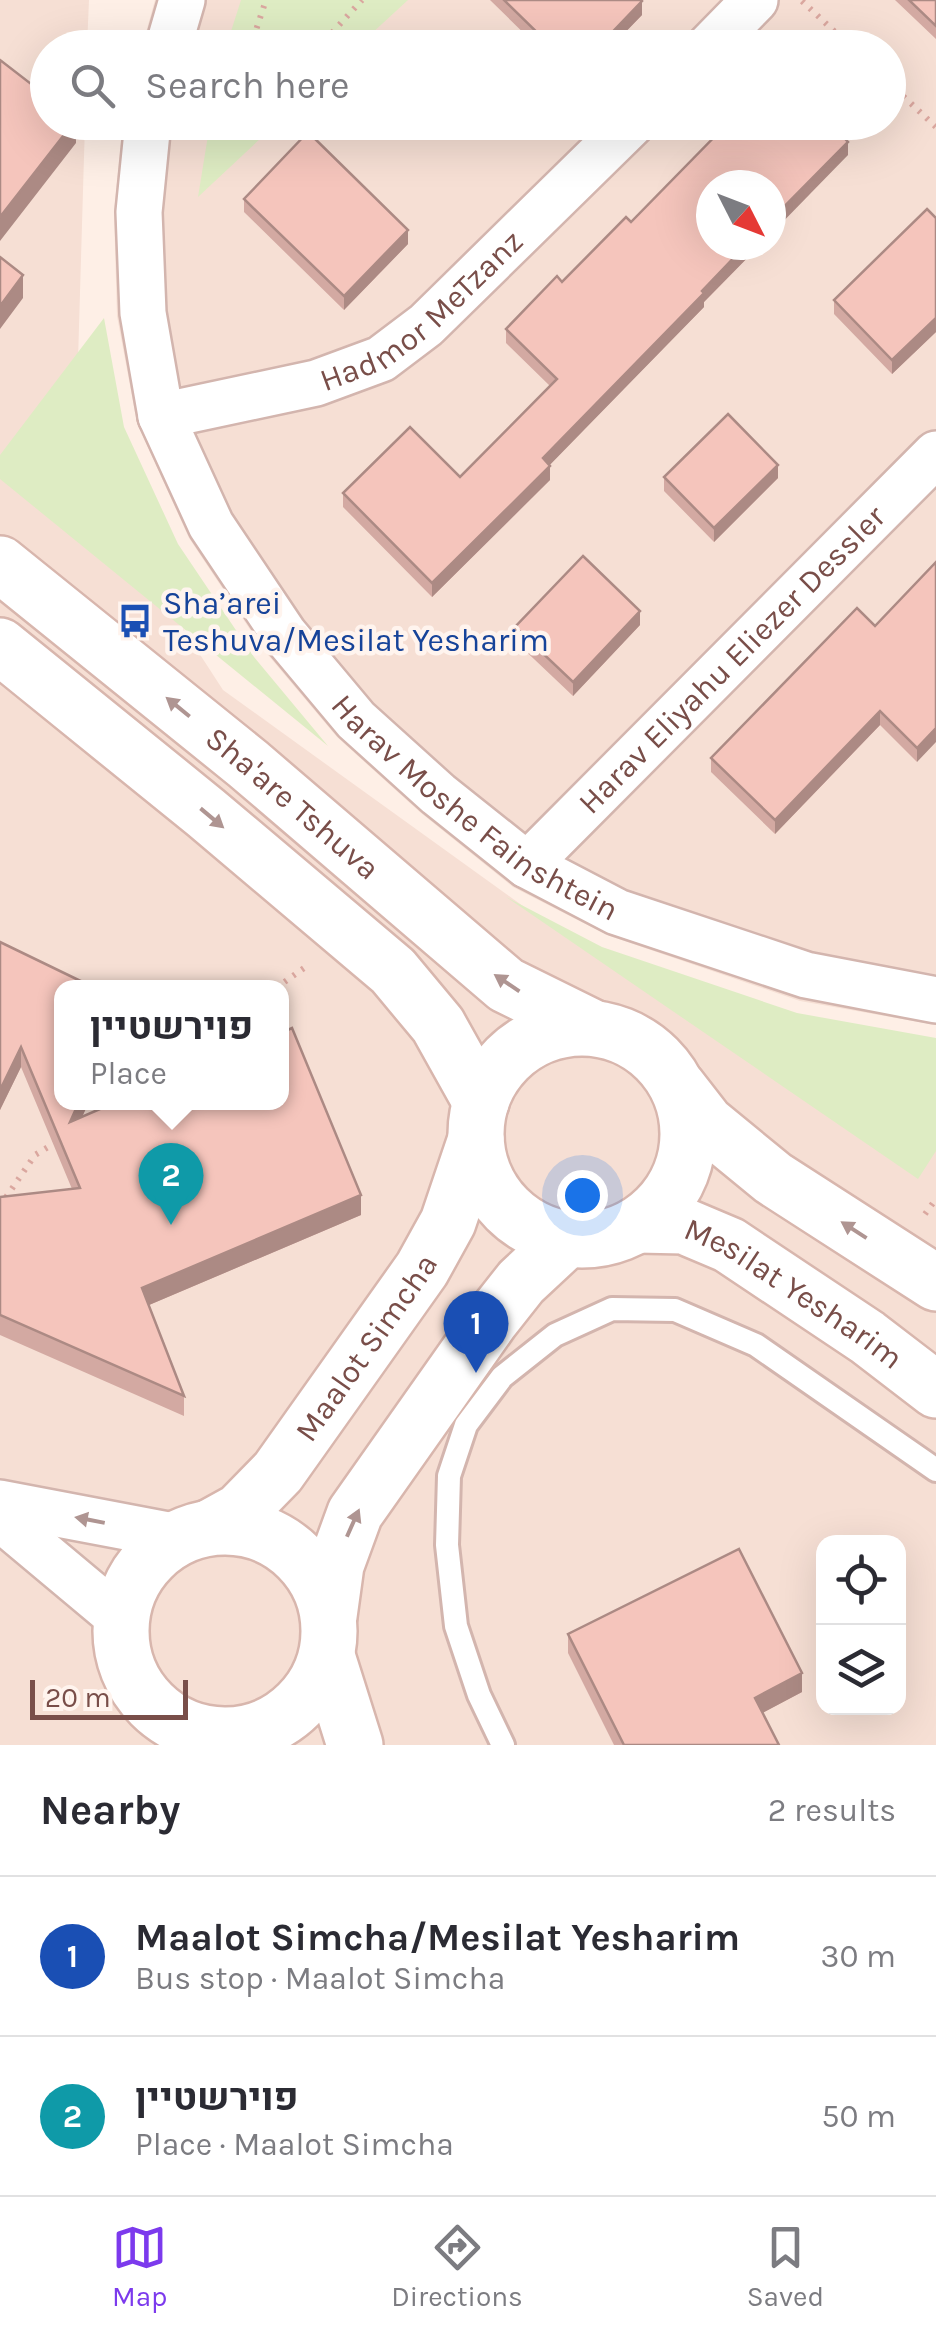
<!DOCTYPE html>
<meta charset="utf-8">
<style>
body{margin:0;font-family:Karla,Heebo,sans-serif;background:#f7f7f7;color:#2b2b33}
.controls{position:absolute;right:30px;bottom:30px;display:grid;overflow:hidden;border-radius:20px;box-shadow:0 10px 40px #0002}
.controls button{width:90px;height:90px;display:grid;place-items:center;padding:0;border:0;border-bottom:2px solid #e1e1e2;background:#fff;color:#2b2b33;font:50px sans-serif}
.compass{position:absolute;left:696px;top:170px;width:90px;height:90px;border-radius:50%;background:#fff;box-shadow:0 10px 40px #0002;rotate:132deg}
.scale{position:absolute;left:30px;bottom:25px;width:158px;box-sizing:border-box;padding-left:10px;border:5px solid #794e49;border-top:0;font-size:28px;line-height:35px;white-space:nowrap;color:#794e49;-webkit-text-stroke:8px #fff4ee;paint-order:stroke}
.you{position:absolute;left:582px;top:1195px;width:35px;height:35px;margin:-25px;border:8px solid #fff;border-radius:50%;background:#1a73e8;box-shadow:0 0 0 15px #1a73e833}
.badge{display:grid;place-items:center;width:65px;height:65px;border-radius:50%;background:#7c3aed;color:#fff;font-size:32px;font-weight:700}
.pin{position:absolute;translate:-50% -82px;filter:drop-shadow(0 2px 5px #0008)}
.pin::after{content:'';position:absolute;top:52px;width:35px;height:30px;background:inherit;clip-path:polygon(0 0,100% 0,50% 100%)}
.popup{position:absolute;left:54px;top:980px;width:235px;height:130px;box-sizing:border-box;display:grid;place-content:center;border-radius:20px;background:#fff;filter:drop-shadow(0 2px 8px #0005);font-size:32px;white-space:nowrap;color:#7c7c81}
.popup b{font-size:38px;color:#2b2b33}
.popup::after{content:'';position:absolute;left:50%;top:100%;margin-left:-20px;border:20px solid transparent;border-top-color:#fff}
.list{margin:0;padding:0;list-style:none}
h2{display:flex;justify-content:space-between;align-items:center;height:130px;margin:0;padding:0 40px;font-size:42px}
h2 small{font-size:32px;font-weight:400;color:#7c7c81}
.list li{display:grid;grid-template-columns:65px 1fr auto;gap:30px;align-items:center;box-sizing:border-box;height:160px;padding:0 40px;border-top:2px solid #e1e1e2}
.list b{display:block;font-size:38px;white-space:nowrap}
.list p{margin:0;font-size:32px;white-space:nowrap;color:#7c7c81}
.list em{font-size:32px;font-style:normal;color:#7c7c81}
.icon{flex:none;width:55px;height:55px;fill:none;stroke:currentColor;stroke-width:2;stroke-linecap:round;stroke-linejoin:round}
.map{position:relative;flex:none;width:936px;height:1745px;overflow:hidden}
.search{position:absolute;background:#fff;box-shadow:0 10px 40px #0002;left:30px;right:30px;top:30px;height:110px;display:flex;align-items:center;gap:25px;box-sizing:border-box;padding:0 35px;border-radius:55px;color:#7c7c81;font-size:38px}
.sheet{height:450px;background:#fff}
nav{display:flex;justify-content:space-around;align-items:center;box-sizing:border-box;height:140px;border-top:2px solid #e1e1e2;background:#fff;font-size:28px;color:#7c7c81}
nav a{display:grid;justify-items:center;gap:5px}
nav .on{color:#7c3aed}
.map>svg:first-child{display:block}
</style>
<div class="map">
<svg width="936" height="1745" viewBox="0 0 936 1745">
<rect width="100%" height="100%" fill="#feefe6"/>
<path fill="#f6dfd4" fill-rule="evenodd" d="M0,0h89l-2,47 -39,1v74l37,1 -10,339 148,228 329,237 246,112 138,22v684h-936zM61,988h220v114h-220zM824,1542h74v166h-74z
M155,0h781v1025l-136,-24 -193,-66 -94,-48 -92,-74 -84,-76 -74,-88 -74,-111 -52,-115 -20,-107 -3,-104 9,-89 765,-1v-74l-746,-1zM711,185h60v60h-60z"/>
<path fill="#deecc3" d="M241,0h167l-51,47h-131z
M210,123h67l-79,74z
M104,318l20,109 54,117 76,113 74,89 -328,-267v-24z
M506,897l96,50 195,66 139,25v113l-18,28z"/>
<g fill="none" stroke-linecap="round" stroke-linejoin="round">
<g stroke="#d3b5ae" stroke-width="28">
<path id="lane" d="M503,1745l-24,-50 -23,-69 -9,-81 2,-69 17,-51 36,-48 53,-42 57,-26 63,1 81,35 180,125"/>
</g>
<g stroke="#d3b5ae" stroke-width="50">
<g id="street">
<path d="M168,48l14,-48"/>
<path d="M708,48l47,-48"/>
<path id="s1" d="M148,122l-9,90 4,101 18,103 50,109 73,109 72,86 82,74 89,71 90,47 189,63 130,25"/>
<path id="s2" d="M161,416l155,-33 65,-24 45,-34 207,-203"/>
<path id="s3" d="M527,865l409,-411"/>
<path d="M0,1503l179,34"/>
<path d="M0,1518l122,102"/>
</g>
</g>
<g stroke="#d8b6ad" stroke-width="60">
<g id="secondary">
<path id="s4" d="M0,564l248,200 258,221 87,43"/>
<path d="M0,646l206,167 187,158 45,54 43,77"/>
<circle cx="582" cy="1134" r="106"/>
<path d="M678,1087l28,36 67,55 163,105"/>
<path id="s5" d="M638,1225l46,1 45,19 138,92 69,53"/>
<circle cx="225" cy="1631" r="104"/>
<path id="s6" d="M211,1527l29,-16 38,-39 144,-203 26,-47 28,-83"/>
<path d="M329,1616l7,-51 19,-52 136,-193 30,-38 45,-42"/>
<path d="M327,1656l28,89"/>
</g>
</g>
<path stroke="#daa79f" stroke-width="6" stroke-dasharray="2.5 8" stroke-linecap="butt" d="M802,1l50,47
M250,48l16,-48
M318,48l44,-48
M888,82l48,45
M276,988l28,-20
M0,1206l35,-51 23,-14
M925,1214l11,-15"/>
<use href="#lane" stroke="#fff" stroke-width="22"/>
<use href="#street" stroke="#fff" stroke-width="45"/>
<use href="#secondary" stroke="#fff" stroke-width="55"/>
</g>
<path fill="#d3a9a2" d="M490,0h151l1,15 -32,33h-71z
M895,0h41v39z
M848,155l-137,90h49l-56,57v5l-155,158 1,15 -118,117 -89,-90v-14l117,-16 90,-91 -44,-43v-14l125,-107z
M244,199l164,45 -64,66 -100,-98z
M936,218v114l-44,42 -58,-60v-14z
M664,477l114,1 -64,64 -50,-51z
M936,562l-19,200 -37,-37 -105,109 -64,-62v-14l164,-132z
M640,625l-67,71 -58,-55v-14z
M0,942l61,160h28l-7,15 279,98 -212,90 35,91v20l-184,-81v-138l72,-8 -51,-122 -21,43z
M568,1634l234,58 -40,21 17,32h-165l-46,-92z"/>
<path fill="#ac8a84" d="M642,1v14l-32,33h-13z
M74,122h2v21l-76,98v-24z
M848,142v13l-77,79v-14z
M408,230v14l-64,66v-14z
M746,245h14l-56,57v5l-161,165v-14z
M23,275v23l-23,31v-23z
M936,318v14l-44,42v-14z
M778,465v13l-64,64v-14z
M550,466v14l-118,117v-14z
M640,611v14l-67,71v-14z
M880,711v14l-105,109v-14z
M936,728v14l-19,20v-14z
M21,1047v20l-21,43v-20z
M79,1102h10l-19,41v-21z
M361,1195v20l-219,93v-20z
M802,1673v19l-47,25v-19z"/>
<path fill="#f5c5bc" stroke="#ac8a84" stroke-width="2.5" d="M504,0h137l1,1 -45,47h-44z
M909,0h27v26z
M0,60l48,37v25h26l-74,95z
M729,122h100l19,20 -77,78v-35h-60v60h35l-44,46 2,2 -161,165 7,8 -118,117 -89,-90 67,-66 50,50 97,-98 -51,-50 51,-53 5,6 64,-65 5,5z
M308,132l100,98 -64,66 -100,-97z
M927,209l9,9v100l-44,42 -58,-60z
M0,257l23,18 -23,31z
M728,414l50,51 -64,63 -50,-51z
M583,556l57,55 -67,71 -58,-55z
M936,562v166l-19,20 -37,-37 -105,109 -64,-62 146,-150 18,18z
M0,942l95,46h-34v114h18l-9,20 46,-20h165v-69l11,-5 69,167 -219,93 42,108 -184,-81v-118l80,-9 -59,-141 -21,43z
M739,1549l63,124 -47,25 24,47h-155l-56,-111z"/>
<defs><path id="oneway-solid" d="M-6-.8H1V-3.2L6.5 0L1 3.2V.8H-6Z" transform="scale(2.5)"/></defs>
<g fill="#af9592">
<use href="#oneway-solid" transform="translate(178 707) rotate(-141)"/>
<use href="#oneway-solid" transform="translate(212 818) rotate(40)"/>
<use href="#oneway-solid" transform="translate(507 983) rotate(-146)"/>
<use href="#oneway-solid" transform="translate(854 1230) rotate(-147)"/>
<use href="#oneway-solid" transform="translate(90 1520) rotate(-169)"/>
<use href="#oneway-solid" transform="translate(353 1523) rotate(-66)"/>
</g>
<defs>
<g id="bus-bare" transform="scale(2.7)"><path d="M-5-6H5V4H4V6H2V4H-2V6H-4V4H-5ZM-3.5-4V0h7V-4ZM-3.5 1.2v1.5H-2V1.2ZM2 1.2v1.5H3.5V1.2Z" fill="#1a4fb4" stroke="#fff4ee" stroke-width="2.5" paint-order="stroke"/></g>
</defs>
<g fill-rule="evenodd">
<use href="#bus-bare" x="135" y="621"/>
</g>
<g text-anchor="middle" stroke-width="9" stroke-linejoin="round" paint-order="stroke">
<g font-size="32" fill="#794e49" stroke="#fff4ee">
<text dy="11" stroke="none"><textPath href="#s2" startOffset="288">Hadmor MeTzanz</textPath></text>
<text dy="11" stroke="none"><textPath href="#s3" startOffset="290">Harav Eliyahu Eliezer Dessler</textPath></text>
<text dy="11" stroke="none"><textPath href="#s4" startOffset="378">Sha'are Tshuva</textPath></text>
<text dy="11" stroke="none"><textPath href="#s1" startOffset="808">Harav Moshe Fainshtein</textPath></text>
<text dy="11" stroke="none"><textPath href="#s5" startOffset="175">Mesilat Yesharim</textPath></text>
<text dy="11" stroke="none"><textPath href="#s6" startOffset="240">Maalot Simcha</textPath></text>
</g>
<g font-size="32" fill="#164399" stroke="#fff4ee" text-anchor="start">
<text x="163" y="614">Sha’arei<tspan x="163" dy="37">Teshuva/Mesilat Yesharim</tspan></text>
</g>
</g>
</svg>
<div class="controls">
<button><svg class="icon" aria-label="locate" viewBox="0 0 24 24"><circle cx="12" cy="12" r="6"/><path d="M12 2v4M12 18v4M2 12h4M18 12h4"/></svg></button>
<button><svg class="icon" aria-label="layers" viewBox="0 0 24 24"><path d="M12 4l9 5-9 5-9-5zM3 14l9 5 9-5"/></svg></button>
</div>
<svg class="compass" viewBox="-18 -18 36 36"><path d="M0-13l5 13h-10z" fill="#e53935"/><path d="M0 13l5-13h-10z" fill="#7c7c81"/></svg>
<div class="scale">20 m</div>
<div class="you"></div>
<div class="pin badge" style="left:476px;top:1373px;background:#1a4fb4">1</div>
<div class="pin badge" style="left:171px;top:1225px;background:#0f9aa8">2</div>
<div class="popup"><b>פוירשטיין</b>Place</div>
<div class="search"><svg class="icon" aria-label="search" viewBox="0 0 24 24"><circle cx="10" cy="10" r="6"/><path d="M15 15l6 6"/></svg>Search here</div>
</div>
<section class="sheet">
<h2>Nearby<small>2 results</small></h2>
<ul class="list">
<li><span class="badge" style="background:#1a4fb4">1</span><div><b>Maalot Simcha/Mesilat Yesharim</b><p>Bus stop · Maalot Simcha</p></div><em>30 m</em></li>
<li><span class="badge" style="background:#0f9aa8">2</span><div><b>פוירשטיין</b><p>Place · Maalot Simcha</p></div><em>50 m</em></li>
</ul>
</section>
<nav>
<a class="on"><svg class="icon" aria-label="map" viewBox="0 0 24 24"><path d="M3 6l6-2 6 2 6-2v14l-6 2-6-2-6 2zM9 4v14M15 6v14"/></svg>Map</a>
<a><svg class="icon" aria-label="directions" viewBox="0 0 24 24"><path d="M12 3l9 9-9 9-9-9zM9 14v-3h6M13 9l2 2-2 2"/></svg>Directions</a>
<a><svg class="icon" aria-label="saved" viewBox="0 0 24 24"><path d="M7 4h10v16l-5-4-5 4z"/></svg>Saved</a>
</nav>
